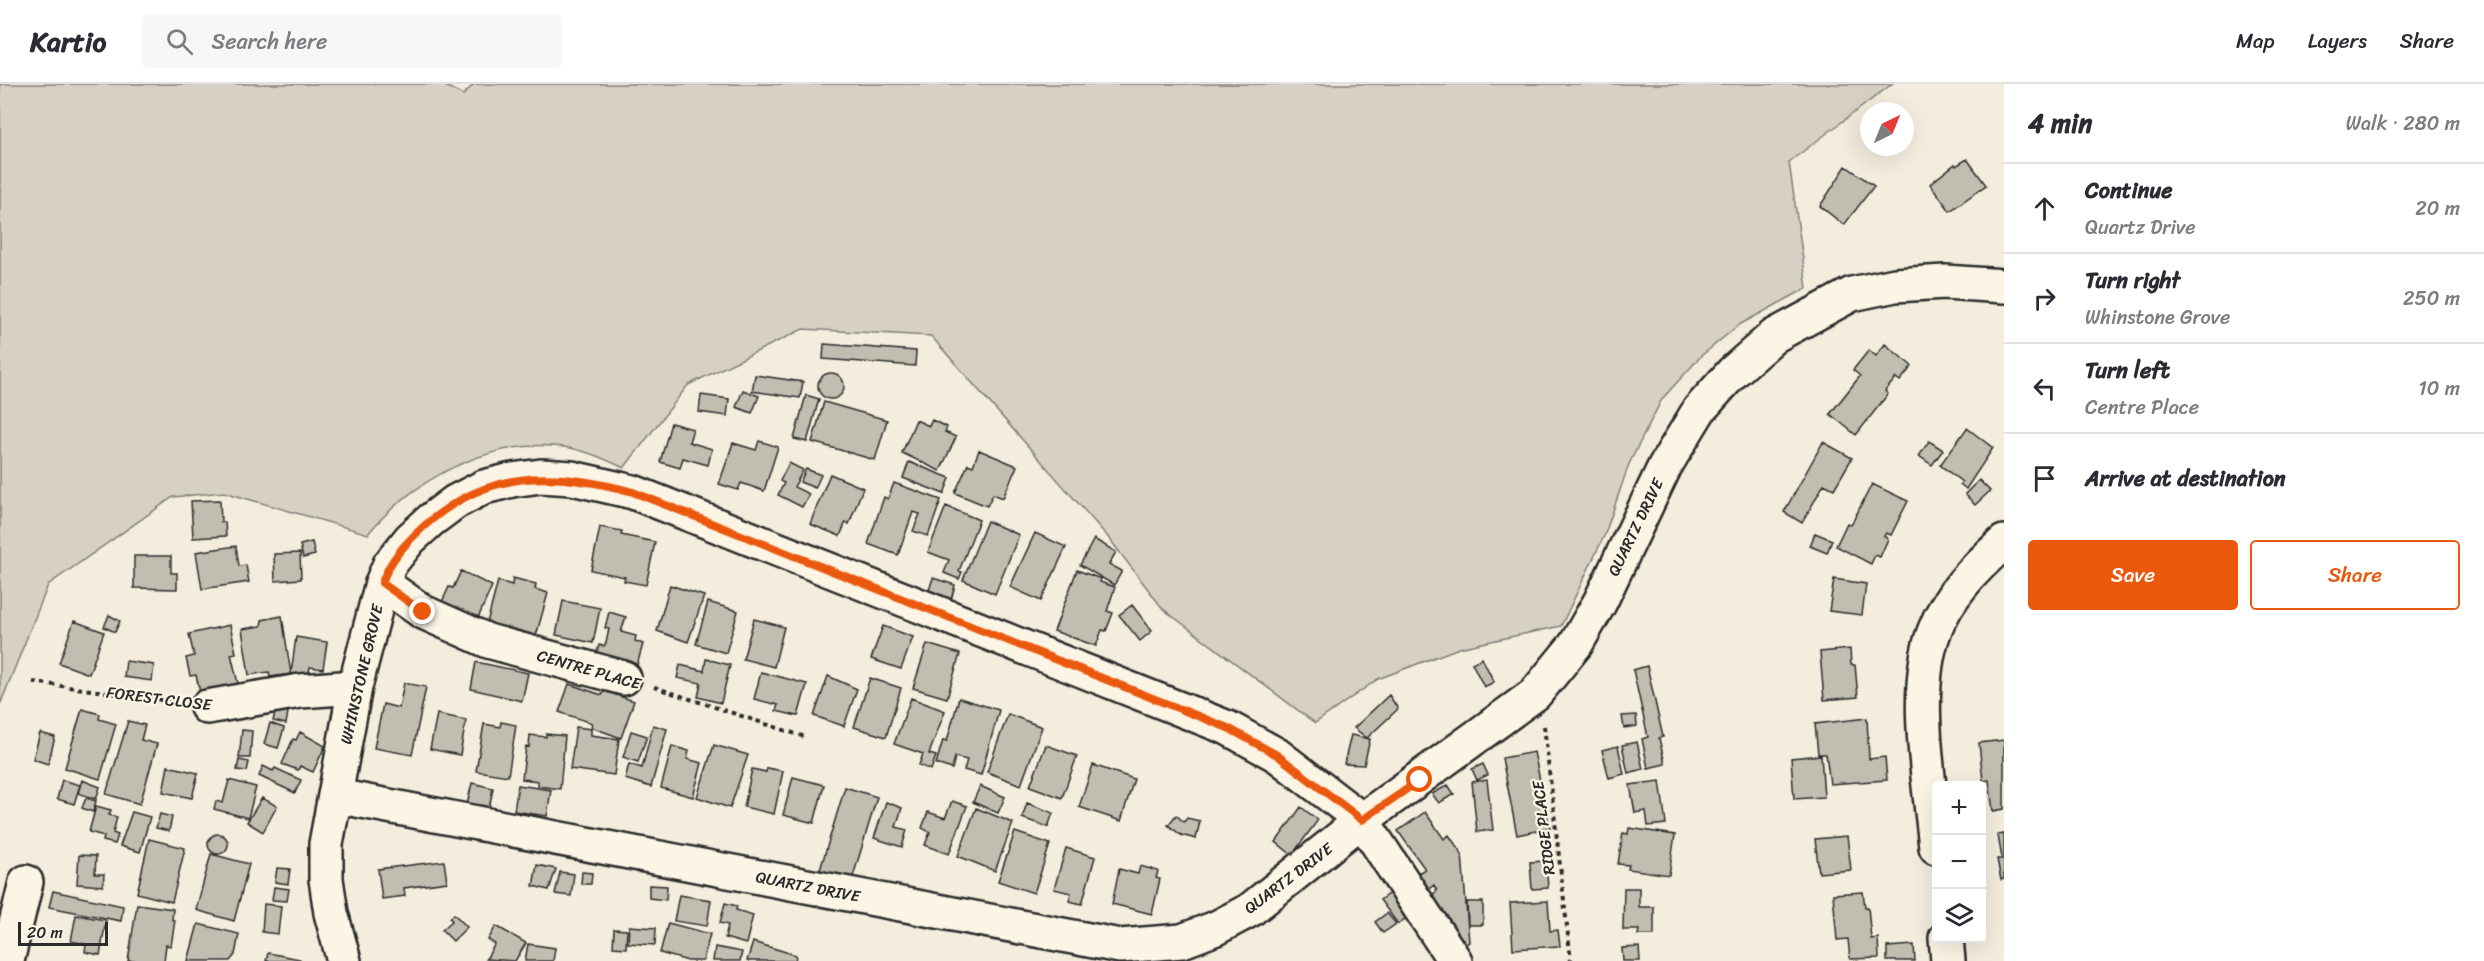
<!DOCTYPE html>
<meta charset="utf-8">
<style>
body{margin:0;font-family:Sriracha,sans-serif;background:#f7f7f7;color:#2b2b33}
.controls{position:absolute;right:18px;bottom:18px;display:grid;overflow:hidden;border-radius:6px;box-shadow:0 6px 24px #0002}
.controls button{width:54px;height:54px;display:grid;place-items:center;padding:0;border:0;border-bottom:2px solid #e1e1e2;background:#fff;color:#2b2b33;font:30px sans-serif}
.compass{position:absolute;left:1860px;top:18px;width:54px;height:54px;border-radius:50%;background:#fff;box-shadow:0 6px 24px #0002;rotate:43deg}
.scale{position:absolute;left:18px;bottom:15px;width:90px;box-sizing:border-box;padding-left:6px;border:3px solid #2b2b2b;border-top:0;font-size:16px;line-height:21px;white-space:nowrap;color:#2b2b2b;-webkit-text-stroke:4px #fcf5e5;paint-order:stroke}
.stop{position:absolute;width:18px;height:18px;margin:-14px;border:4px solid #ea580c;border-radius:50%;background:#fff}
.stop.end{background:#ea580c;border-color:#fff;box-shadow:0 2px 6px #0008}
.list{margin:0;padding:0;list-style:none}
h2{display:flex;justify-content:space-between;align-items:center;height:78px;margin:0;padding:0 24px;font-size:26px}
h2 small{font-size:20px;font-weight:400;color:#7c7c81}
.list li{display:grid;grid-template-columns:39px 1fr auto;gap:18px;align-items:center;box-sizing:border-box;height:90px;padding:0 24px;border-top:2px solid #e1e1e2}
.list b{display:block;font-size:22px;white-space:nowrap}
.list p{margin:0;font-size:20px;white-space:nowrap;color:#7c7c81}
.list em{font-size:20px;font-style:normal;color:#7c7c81}
.actions{display:flex;gap:12px;padding:18px 24px}
.actions a{flex:1;padding:14px 0;border:2px solid #ea580c;border-radius:6px;text-align:center;font-size:21px;color:#ea580c}
.actions .main{background:#ea580c;color:#fff}
.icon{flex:none;width:33px;height:33px;fill:none;stroke:currentColor;stroke-width:2;stroke-linecap:round;stroke-linejoin:round}
.map{position:relative;flex:none;width:2004px;height:877px;overflow:hidden}
header{display:flex;align-items:center;gap:36px;box-sizing:border-box;height:84px;padding:0 30px;background:#fff;border-bottom:2px solid #e1e1e2}
header strong{font-size:28px}
nav{display:flex;gap:33px;margin-inline-start:auto;font-size:21px}
.search{width:420px;height:54px;background:#f7f7f7;display:flex;align-items:center;gap:15px;box-sizing:border-box;padding:0 21px;border-radius:6px;color:#7c7c81;font-size:22px}
main{display:flex}
aside{flex:1;background:#fff}
.map>svg:first-child{display:block}
</style>
<header>
<strong>Kartio</strong>
<div class="search"><svg class="icon" aria-label="search" viewBox="0 0 24 24"><circle cx="10" cy="10" r="6"/><path d="M15 15l6 6"/></svg>Search here</div>
<nav><a>Map</a><a>Layers</a><a>Share</a></nav>
</header>
<main>
<div class="map">
<svg width="2004" height="877" viewBox="0 0 2004 877">
<rect width="100%" height="100%" fill="#f4edde"/>
<filter id="ink" filterUnits="userSpaceOnUse"><feTurbulence type="fractalNoise" baseFrequency=".0167" numOctaves="2"/><feDisplacementMap in="SourceGraphic" scale="12" xChannelSelector="R" yChannelSelector="G"/><feConvolveMatrix kernelMatrix="1 2 1 2 8 2 1 2 1" color-interpolation-filters="sRGB"/></filter>
<g filter="url(#ink)">
<path fill="#d6d1c4" stroke="#807e78" stroke-width="1.5" d="M0,0h442l21,11 11,-11h1418l-103,78 18,126 -68,37 -38,31 -39,43 -33,65 -24,70 -44,92 -102,22 -81,31 -63,44 -152,-114 -55,-72 -177,-201 -128,-7 -115,56 -64,83c-13,-6 -25,-12 -39,-16 -76,-24 -170,23 -217,82l-144,-42 -51,5 -125,88 -48,120z"/>
<path fill="#c2bdb1" stroke="#2b2b2b" stroke-width="1.5" d="M1967,75l19,26 -36,26 -20,-27 25,-20 1,2z
M1846,82l28,20 -30,39 -24,-19z
M824,260l92,7 -1,15 -92,-7z
M1885,260l27,22 -12,15 -4,-3 -11,13 3,3 -32,41 -26,-21 30,-38 -7,-6 16,-20 7,6z
M818 302a13 13 0 1 1 26 0a13 13 0 1 1-26 0Z
M755,291l48,7 -3,16 -48,-7z
M743,306l16,6 -7,17 -16,-6z
M701,311l28,4 -2,17 -28,-4z
M806,311l13,4 -12,43 -13,-3z
M824,318l63,18 -12,40 -63,-18z
M916,336l13,6 3,-6 15,7 -2,5 11,5 -16,34 -38,-18z
M671,339l22,6 -4,13 23,7 -4,16 -25,-7 -3,10 -20,-6z
M1967,344l26,20 -27,41 -6,-5 2,-2 -22,-17z
M759,357l19,6 -14,44 -23,-8 -3,7 -19,-6 14,-41 23,7z
M1929,357l14,9 -11,15 -13,-9z
M1823,358l29,16 -18,31 -10,-5 -22,39 -18,-11z
M979,366l38,16 -14,32 -10,-4 -6,12 -32,-13 13,-29 5,2z
M909,378l41,16 -6,16 -41,-16z
M789,379l14,7 -9,17 15,7 -7,13 -24,-12 6,-12 -4,-2z
M806,385l15,6 -6,13 -15,-6z
M830,390l33,14 -14,36 -3,-2 -6,14 -30,-12z
M1979,396l11,11 -15,14 -10,-11z
M894,399l47,17 -13,36 -15,-5 7,-17 -7,-2 -15,43 -30,-11 16,-47 4,2z
M1872,400l36,17 -17,34 -5,-2 -2,3 4,3 -8,18 -5,-2 -4,9 -35,-18 11,-23 4,2z
M220,416l1,22h4l1,14 -33,2 -2,-37z
M946,422l33,14 -20,51 3,1 -3,7 -15,-6 5,-13 -21,-8z
M987,437l32,14 -24,59 -32,-14z
M600,443l22,4 -1,4 34,7 -9,43 -22,-4 1,-4 -34,-7z
M1035,449l31,14 -25,54 -31,-14z
M1815,449l17,7 -5,13 -17,-7z
M1094,455l22,13 -7,12 13,7 -8,14 -34,-20z
M312,458l3,13 -12,3 -3,-13z
M236,462l3,20 7,-1 3,17 -47,7 -6,-37z
M300,469l1,26 -26,2 -1,-27z
M134,472h37v17h6v16l-43,-1z
M1077,486l24,9 -1,3 15,5 -8,24 6,2 -7,18 -4,-1 -6,16 -42,-15z
M461,487l31,15 -14,32 -36,-16 7,-15 4,1z
M513,494l23,6 -1,5 13,4 -12,43 -49,-13 11,-42 14,4z
M933,494l22,7 -4,15 -23,-7z
M1834,495l32,5 -4,31 -33,-4z
M670,501l34,11 -16,46 -31,-11z
M563,517l37,7 -7,35 -37,-8z
M708,518l30,9 -12,42 -30,-9z
M1132,521l20,26 -12,10 -21,-26z
M609,528l17,5 -5,15 15,4 -1,5 8,3 -8,28 -40,-12 4,-15 5,1 2,-3 3,-14 -4,-1z
M109,531l11,6 -5,11 -11,-5z
M282,532l9,58 -21,3 -1,-5 -20,3 -7,-46 19,-3 1,-6z
M754,535l30,8 -10,40 -31,-8z
M74,537l30,11 -15,42 -30,-11z
M230,541l6,28 -5,1 9,38 -38,9 -6,-26 -6,1 -4,-18 8,-2 -5,-22z
M883,542l30,11 -12,32 -30,-10z
M296,553l31,5 -4,27 -13,-2 -2,10 -17,-3z
M927,560l33,10 -13,44 -34,-10z
M1850,565l1,16h4l3,32 -34,3 -4,-48z
M1482,574l12,24 -10,5 -12,-24z
M706,575l24,6 -9,38 -23,-6 3,-14 -24,-5 3,-13 24,6z
M126,577l28,4 -2,16 -28,-4z
M476,578l52,11 -6,28 -51,-12z
M1647,582l16,71 -4,1 6,26 -17,4 -6,-29 6,-2 -15,-67z
M761,588l46,12 -9,32 -22,-5 2,-6 -24,-6z
M828,592l29,13 -13,37 -30,-10z
M870,594l31,10 -15,49 -32,-10z
M404,599l22,4 -14,68 -38,-7 9,-44 16,4z
M569,600l33,11 2,-4 30,10 -13,37 -30,-11 1,-4 -33,-11z
M1389,611l9,14 -31,29 -13,-10z
M911,614l34,13 -16,43 7,2 -5,14 -12,-5 4,-11 -29,-10z
M959,614l40,12 -18,65 -17,-5 3,-10 -12,-3 -3,12 -16,-5 7,-24 4,1z
M82,625l18,5 -1,5 17,5 -16,55 -35,-11z
M276,625l12,3 -2,12 -13,-3z
M437,630l29,6 -6,35 -30,-6z
M1008,630l34,13 -21,58 -34,-13z
M1636,631l1,11 -13,2 -2,-12z
M1867,634l2,41 16,-2 2,23 -57,4 -4,-30h-8l-3,-30z
M128,637l17,4 -4,15 16,4 -17,60 -34,-10z
M501,638l15,3 -8,51 -32,-5 8,-47 16,3z
M270,639l14,5 -6,20 -14,-4z
M653,641l14,4 -16,58 -26,-8 4,-15 13,4z
M576,643l15,2v6l28,4 -5,36 -44,-6z
M242,646l10,1 -2,27h-11z
M631,647l16,5 -9,26 -15,-5z
M300,648l25,14 -12,26 -13,-6 -2,4 -16,-6 11,-25 3,1z
M40,649l15,4 -7,27 -15,-5z
M546,650l19,2 -5,53 -22,-3v-5l-16,-2 4,-33 3,1 1,-12 16,2z
M1351,651l19,4 -6,26 -20,-1z
M2004,656v69l-11,2 -4,-31 -6,1 -4,-38z
M1637,658l6,27 -15,4 -6,-28z
M714,661l34,10 -18,53 -33,-11z
M1046,661l31,11 -15,42 -32,-12z
M672,662l17,5 -2,8 15,4 -9,34 -32,-9z
M1618,662l6,28 -15,4 -7,-28z
M1534,668l16,76 -33,7 -15,-77z
M1821,671l3,42 -30,2 -3,-41z
M239,676l10,2 -2,9 -10,-1z
M1483,680l5,11 -11,5 -5,-11z
M1093,681l41,14 -13,42 -42,-14z
M168,682l30,7 -6,25 -29,-6z
M263,682l10,5 2,-3 26,12 -6,13 -36,-17z
M767,684l16,3 -9,43 -30,-7 8,-38 14,3z
M793,693l31,8 -10,38 -31,-8z
M62,696l18,5 -6,19 -17,-5z
M82,696l18,7 -4,12 -18,-6z
M229,696l27,7 -8,31 -34,-9 2,-8 7,2z
M1487,696l6,50 -16,2 -5,-50z
M1660,697l6,43 -18,2 -2,-15 -11,2 -5,-28z
M472,699l21,5 -4,21 -22,-4z
M518,701l33,5 -4,26 -33,-5z
M1448,701l6,9 -15,9 -7,-9z
M980,702l25,11 -7,16 -25,-11z
M845,703l32,10 -25,83 -32,-10z
M86,714l10,3 -3,11 -11,-4z
M262,714l15,8 -14,26 -16,-10z
M952,717l15,5 -18,48 -24,-9 5,-13 -8,-4 6,-16 17,6z
M886,718l16,6 -6,19 11,3 -5,17 -28,-9z
M1027,719l26,10 -5,14 -26,-9z
M96,722l15,4 -2,5 8,2 -4,16 5,2 -3,9 -12,-3 1,-5 -15,-4z
M1301,723l17,13 -26,35 -16,-13z
M976,724l37,15 -18,48 -37,-15z
M132,728l18,5 -10,35 -20,-6z
M1425,728l19,27 5,-4 13,19 7,88 -12,8 -25,-35 9,-7 -9,-13 5,-4 -3,-6 -5,4 -11,-16 7,-4 -27,-38z
M160,730l12,3 -3,14 -13,-3z
M1176,731l8,7 3,-4 13,3 -4,18 -15,-4 -13,-10z
M1629,744l46,7 -6,40 -41,-6 1,-4 -11,-1 5,-31 5,1z
M1015,748l35,12 -16,49 -36,-12z
M2004,750v45l-3,1 -4,-21h5l-4,-24z
M208 760a10 10 0 1 1 20 0a10 10 0 1 1-20 0Z
M1847,752l4,34 -32,3 -4,-34z
M149,755l36,9 -13,54 -35,-9z
M1066,764l29,9 -13,47 -13,-3 2,-8 -17,-4z
M211,770l38,10 -15,57 -38,-11z
M79,771l17,1 -1,18h9l-1,12 -26,-2z
M444,777l3,21 -43,6 1,8 -23,3 -4,-30z
M1546,777l2,27 -16,1 -2,-27z
M537,781l19,4 -7,21 -16,-4z
M1140,782l18,5 -2,7 4,1 -8,35 -40,-10 7,-35 19,5z
M277,784l13,1 -2,15 -13,-2z
M560,788l14,2 -3,22 -16,-2z
M582,788l10,1 -1,11h-10z
M649,801l18,1 -1,14 -17,-2z
M274,803l15,2 -2,12 -15,-1z
M1624,804h15v19h15v28h-16l1,-5h-16z
M53,807l70,15 -2,15 -72,-14z
M1391,808l18,24 -11,8 -18,-24z
M1863,808l2,15h3l3,32 7,-1 1,20 -29,1 -2,-20 -11,1 -4,-46z
M679,811l32,5 -4,26 -33,-5z
M1548,817l2,30 8,-1 2,16 -47,3 -3,-46z
M1467,818h16v23h-15z
M725,819l12,3 -1,4 17,5 -7,29 -21,-6 3,-13 -8,-2z
M137,820l36,5 -1,11h3l-4,26 -5,-1 -2,16h-36z
M264,820l17,2 -3,28 -16,-2z
M1387,829l9,11 -13,9 -8,-11z
M454,830l13,13 -14,14 -11,-11 10,-9 -2,-3z
M76,831l30,5 -6,35 -15,-3 1,-8 -15,-3z
M668,839l42,11 -7,27h-15l-28,-8z
M198,840l41,10 -4,21 -5,6h-42z
M496,842l30,17 -11,18 -29,-2 9,-15 -7,-4z
M629,842l27,2 -1,17 -27,-2z
M614,845l13,1 -1,18 -13,-1z
M753,858l43,13 -1,6h-48z
M528,860l27,4 -2,13h-28z
M1914,861l1,16h-28v-14z
M715,863l27,5 -2,9h-27z
M1639,863l1,14h-17l-1,-13z
M268,869l32,6v2h-34z"/>
<g fill="none" stroke-linecap="round" stroke-linejoin="round">
<g stroke="#2b2b2b" stroke-width="38">
<path id="street" d="M382,499l41,29 65,29 136,37
M207,623l93,-16 55,-4
M336,712l784,150 62,-5 34,-13 34,-18 112,-90 173,-126 41,-50 24,-42 65,-136 34,-56 34,-38 41,-36 78,-42 43,-9 50,-3 59,4
M1936,763c-6,-61 -24,-158 -2,-215 14,-37 41,-64 70,-90
M1946,854l2,23
M7,877l19,-79
M344,877l-13,-48 -5,-34v-35l29,-157 27,-104 8,-19 20,-25 21,-19 24,-18 29,-15 28,-7 29,-4 31,2 61,14 595,236 49,27 85,65 93,141"/>
</g>
<path stroke="#2b2b2b" stroke-width="4" stroke-dasharray="4.5 4.5" stroke-linecap="butt" d="M33,598l143,20
M654,603l151,50
M1544,642l27,235"/>
<use href="#street" stroke="#fcf5e5" stroke-width="33"/>
</g>
</g>
<g fill="none" stroke-linecap="round" stroke-linejoin="round" filter="url(#ink)">
<path stroke="#ea580c" stroke-width="8" d="M423,528l-41,-29c7,-22 23,-39 40,-55 64,-59 131,-58 211,-36l595,236 49,27 85,65 58,-40"/>
</g>
<g text-anchor="middle" stroke-width="4.5" stroke-linejoin="round" paint-order="stroke">
<g font-size="16" fill="#2b2b2b" stroke="#fcf5e5">
<text transform="translate(1635 443) rotate(-64)" y="6">QUARTZ DRIVE</text>
<text transform="translate(589 585) rotate(16)" y="6">CENTRE PLACE</text>
<text transform="translate(361 590) rotate(-77)" y="6">WHINSTONE GROVE</text>
<text transform="translate(159 614) rotate(7)" y="6">FOREST CLOSE</text>
<text transform="translate(1543 744) rotate(-97)" y="6">RIDGE PLACE</text>
<text transform="translate(1288 794) rotate(-37)" y="6">QUARTZ DRIVE</text>
<text transform="translate(808 802) rotate(11)" y="6">QUARTZ DRIVE</text>
</g>
</g>
</svg>
<div class="controls">
<button>+</button>
<button>−</button>
<button><svg class="icon" aria-label="layers" viewBox="0 0 24 24"><path d="M12 4l9 5-9 5-9-5zM3 14l9 5 9-5"/></svg></button>
</div>
<svg class="compass" viewBox="-18 -18 36 36"><path d="M0-13l5 13h-10z" fill="#e53935"/><path d="M0 13l5-13h-10z" fill="#7c7c81"/></svg>
<div class="scale">20 m</div>
<div class="stop" style="left:1420px;top:696px"></div>
<div class="stop end" style="left:423px;top:528px"></div>
</div>
<aside>
<h2>4 min<small>Walk · 280 m</small></h2>
<ul class="list">
<li><svg class="icon" aria-label="ahead" viewBox="0 0 24 24"><path d="M12 20V5M6 11l6-6 6 6"/></svg><div><b>Continue</b><p>Quartz Drive</p></div><em>20 m</em></li>
<li><svg class="icon" aria-label="right" viewBox="0 0 24 24"><path d="M7 20v-9h11M14 6l5 5-5 5"/></svg><div><b>Turn right</b><p>Whinstone Grove</p></div><em>250 m</em></li>
<li><svg class="icon" aria-label="left" viewBox="0 0 24 24"><path d="M17 20v-9H6M10 6l-5 5 5 5"/></svg><div><b>Turn left</b><p>Centre Place</p></div><em>10 m</em></li>
<li><svg class="icon" aria-label="arrive" viewBox="0 0 24 24"><path d="M6 21V4h12l-3 4 3 4H6"/></svg><div><b>Arrive at destination</b></div></li>
</ul>
<div class="actions"><a class="main">Save</a><a>Share</a></div>
</aside>
</main>
